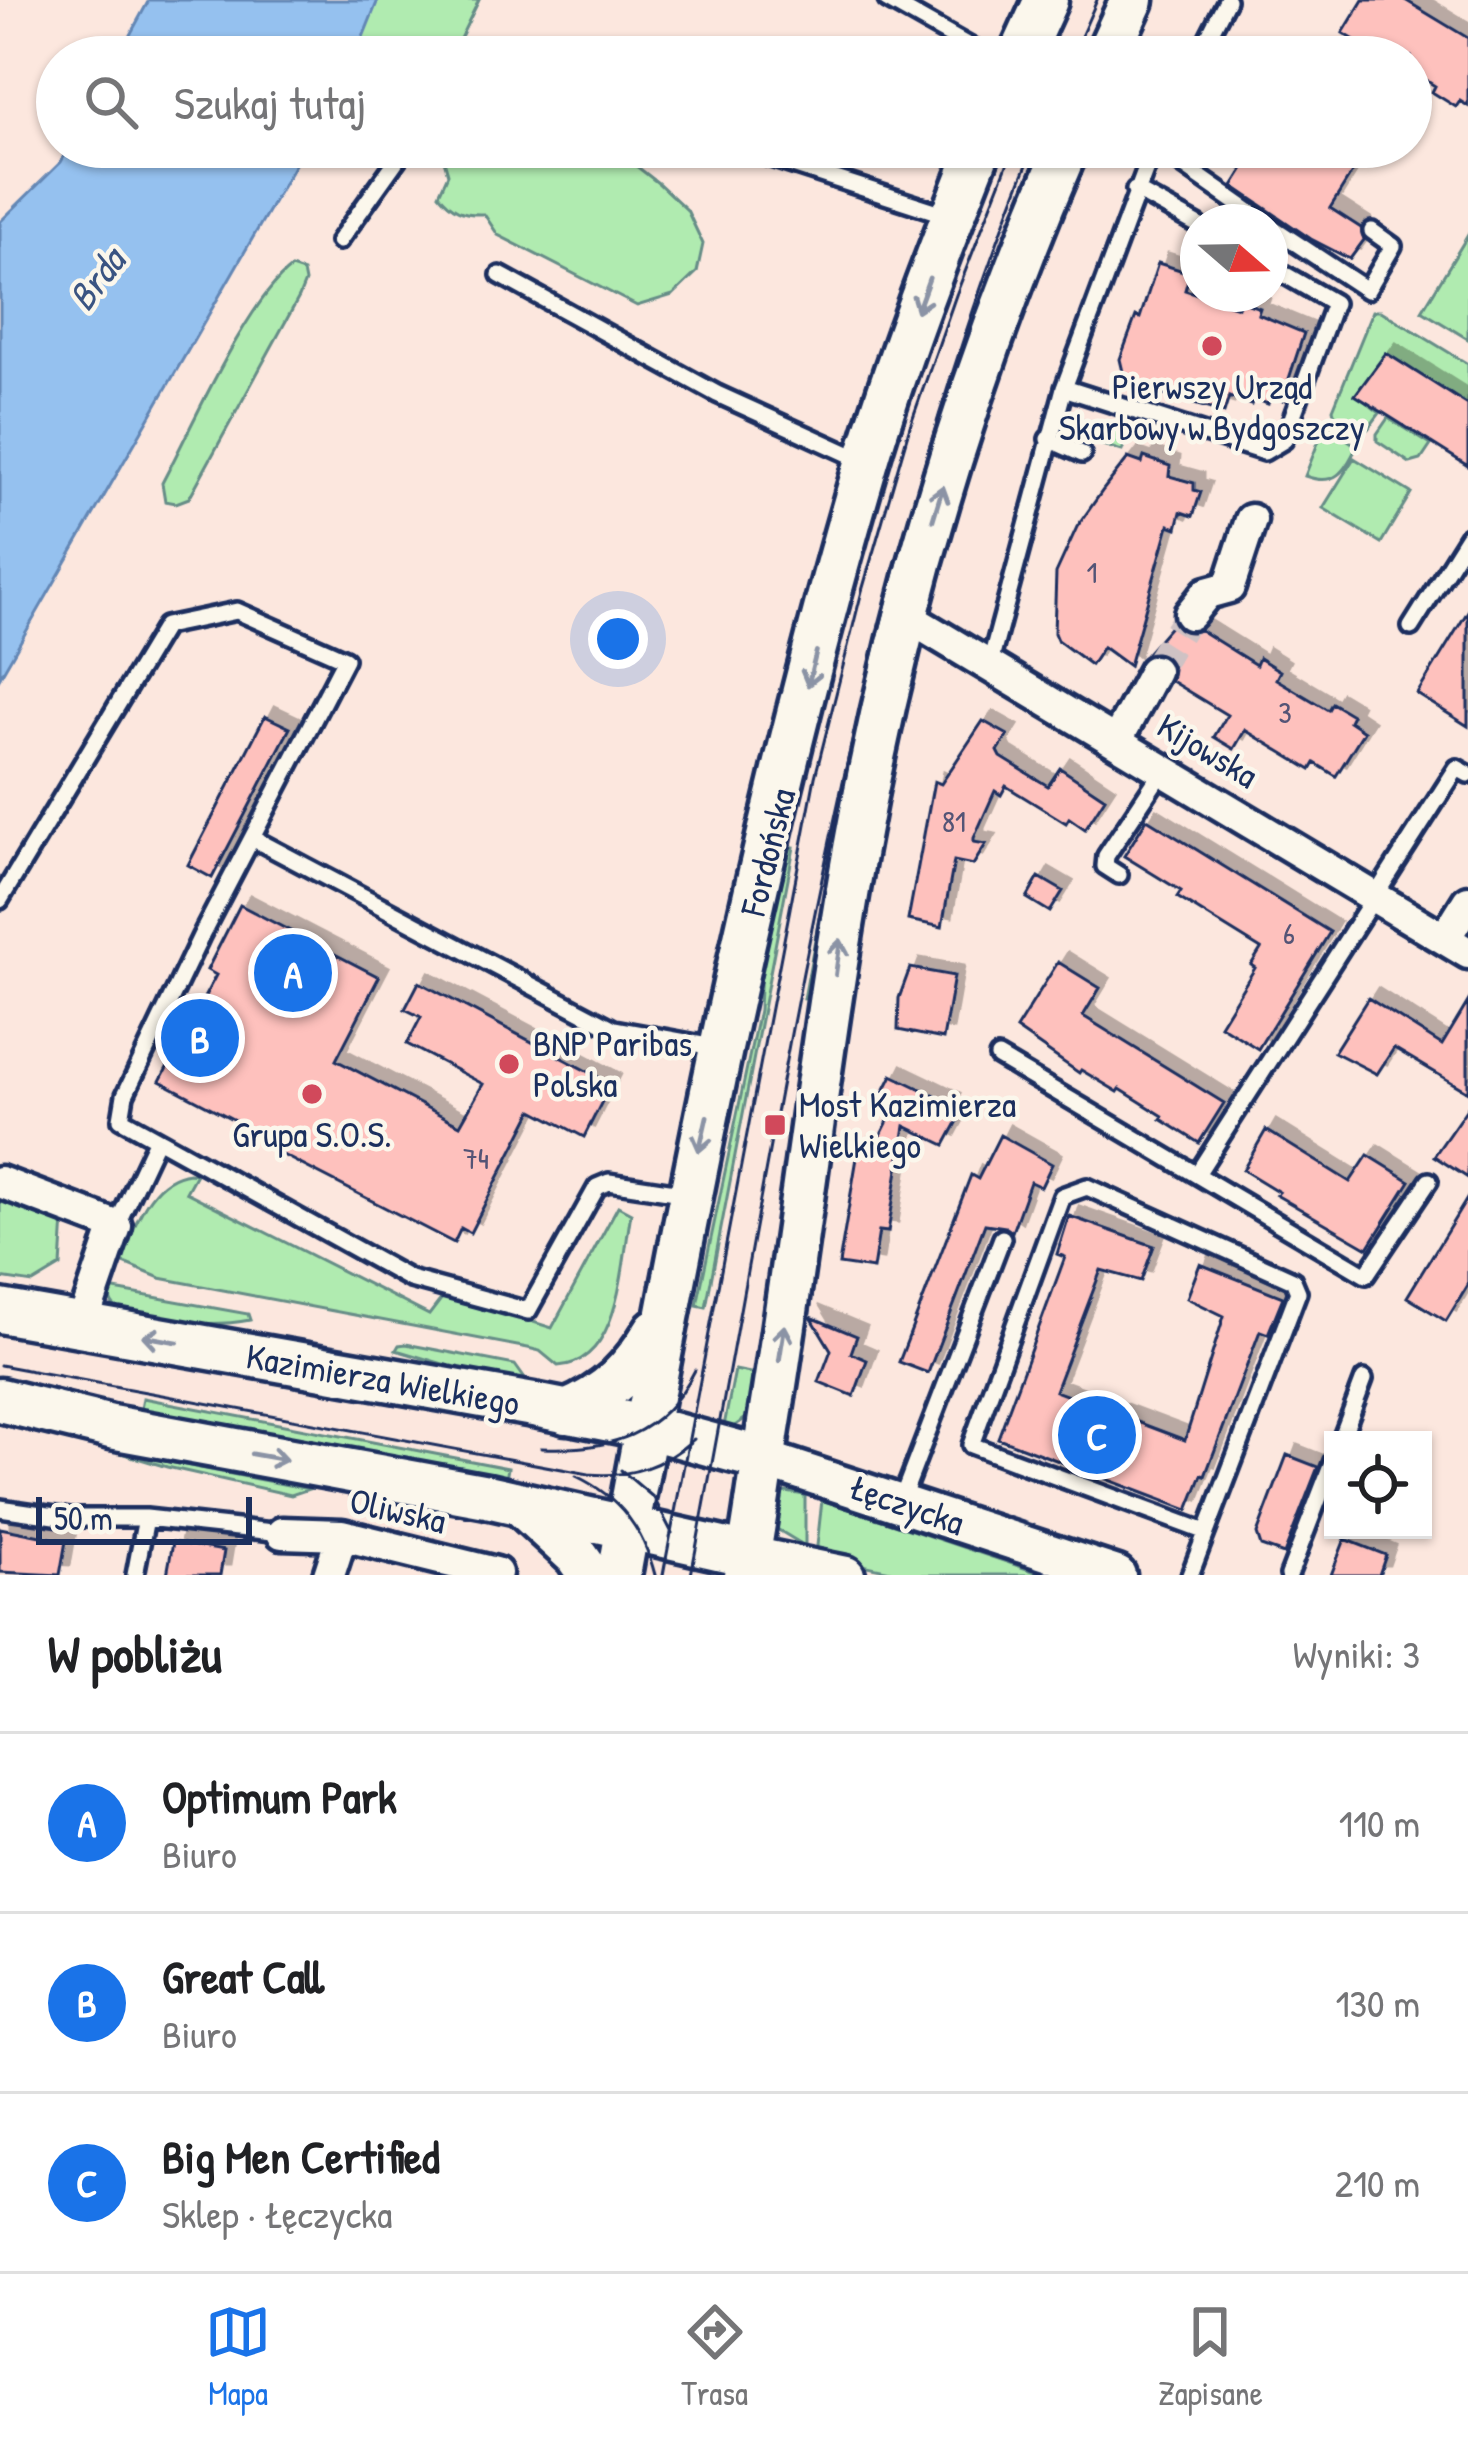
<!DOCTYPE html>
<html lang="pl">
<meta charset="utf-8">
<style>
body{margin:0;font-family:"Patrick Hand",sans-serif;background:#f2f2f2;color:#202124}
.controls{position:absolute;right:36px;bottom:36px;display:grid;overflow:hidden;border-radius:0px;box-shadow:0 3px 9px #0004}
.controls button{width:108px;height:108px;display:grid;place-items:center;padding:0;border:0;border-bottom:3px solid #e0e0e0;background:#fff;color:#202124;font:60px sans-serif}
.compass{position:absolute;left:1180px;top:204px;width:108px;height:108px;border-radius:50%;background:#fff;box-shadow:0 3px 9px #0004;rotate:110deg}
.scale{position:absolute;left:36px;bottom:30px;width:216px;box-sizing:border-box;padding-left:12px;border:6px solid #1b2f5e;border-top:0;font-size:33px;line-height:42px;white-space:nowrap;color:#1b2f5e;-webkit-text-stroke:9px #fbf7ec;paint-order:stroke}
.you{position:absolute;left:618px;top:639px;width:42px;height:42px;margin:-30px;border:9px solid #fff;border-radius:50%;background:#1a73e8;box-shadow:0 0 0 18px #1a73e833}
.badge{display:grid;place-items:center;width:78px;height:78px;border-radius:50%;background:#1a73e8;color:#fff;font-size:39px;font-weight:700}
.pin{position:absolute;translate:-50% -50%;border:6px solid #fff;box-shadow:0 3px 12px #0006}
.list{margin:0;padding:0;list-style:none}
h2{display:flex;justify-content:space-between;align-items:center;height:156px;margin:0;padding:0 48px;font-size:51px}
h2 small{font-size:39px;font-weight:400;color:#757577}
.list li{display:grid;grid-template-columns:78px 1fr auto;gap:36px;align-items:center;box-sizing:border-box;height:180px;padding:0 48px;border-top:3px solid #e0e0e0}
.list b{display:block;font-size:45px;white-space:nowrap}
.list p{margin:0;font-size:39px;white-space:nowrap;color:#757577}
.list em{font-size:39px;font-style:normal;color:#757577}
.icon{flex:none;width:66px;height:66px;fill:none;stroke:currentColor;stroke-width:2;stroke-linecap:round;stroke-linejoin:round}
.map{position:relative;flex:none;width:1468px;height:1575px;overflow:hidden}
.search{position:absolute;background:#fff;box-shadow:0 3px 9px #0004;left:36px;right:36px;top:36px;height:132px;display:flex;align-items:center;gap:30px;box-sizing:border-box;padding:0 42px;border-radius:66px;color:#757577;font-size:45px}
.sheet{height:696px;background:#fff}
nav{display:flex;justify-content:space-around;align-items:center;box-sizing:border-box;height:168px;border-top:3px solid #e0e0e0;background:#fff;font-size:33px;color:#757577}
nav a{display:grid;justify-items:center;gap:6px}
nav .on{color:#1a73e8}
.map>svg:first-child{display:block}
</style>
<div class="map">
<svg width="1468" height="1575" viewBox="0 0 1468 1575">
<defs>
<filter id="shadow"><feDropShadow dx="10" dy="-10" stdDeviation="0" flood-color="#0004"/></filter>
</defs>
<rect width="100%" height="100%" fill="#fce7de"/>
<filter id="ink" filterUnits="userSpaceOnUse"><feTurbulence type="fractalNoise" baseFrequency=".00833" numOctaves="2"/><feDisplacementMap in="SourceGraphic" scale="24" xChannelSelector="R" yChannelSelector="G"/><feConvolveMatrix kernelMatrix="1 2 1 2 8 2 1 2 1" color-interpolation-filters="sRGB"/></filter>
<g filter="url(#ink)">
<path fill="#b0ebb0" stroke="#668d87" stroke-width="3" d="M373,0h106l-28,57h-98z
M440,147h172l46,36 29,27 16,34 -6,28 -24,23 -36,11 -139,-71 -14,-21c-22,1 -32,-4 -45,-20l9,-20z
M1041,147h10l-237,853 -10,-1c53,-298 126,-570 237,-852z
M1468,235v104l-46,-28z
M291,268l12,4 2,10 -6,15 -110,201 -13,5 -11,-2 -3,-18c29,-54 84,-181 129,-215z
M1373,311h8l87,53v41l-82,-52 -30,41 24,19 -12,16 -10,1 -23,-14 -2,-7z
M1071,417l58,16 -7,18 -53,-16z
M1388,418l43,27 -10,15 -11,3 -33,-22v-7z
M1325,425l32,21c-12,26 -22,41 -52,30z
M1354,458l57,35 -30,50 -58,-35z
M785,846l9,1 -88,460 -9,-2 62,-295 3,-69z
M189,1173l7,1 -10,18 243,123 16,-21 107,34 66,-122 13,7c-9,48 -10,150 -73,153l-18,-15 -12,-3 -368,-70 -41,-17c16,-33 29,-83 70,-88z
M0,1196l64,23 -3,47 -28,17 -33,-5z
M109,1289l139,25 2,6c-28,6 -98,5 -127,-8 -11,-5 -14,-12 -14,-23z
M406,1344l109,21 10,14 -4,7 -11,-2 -114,-34 3,-5z
M735,1370l25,5 -14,43 -14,10 -8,-2z
M143,1398l365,70 -2,11 -283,-54 -83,-10z
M75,1435l89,26 145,28 -18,6 -124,-28 -93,-28z
M786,1492l19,3v51l-33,-20 6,-32z
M822,1500l223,75h-136l-93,-20z"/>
<path fill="#95c1ef" stroke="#6487b5" stroke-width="3" d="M149,0h229l-23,57h-237z
M69,147h236l-305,530v-455l61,-60z"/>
<path fill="#fec1bd" stroke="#1b2f5e" stroke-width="3" filter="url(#shadow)" d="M1363,0h42l63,38v68l-8,-5 -4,6 -24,-15 3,-6 -24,-15v-14h-52l7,-10 -23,-14z
M1206,147h162l-38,61 31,20 3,12 -14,19 -39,-20 -78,-53 10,-16z
M1158,263l32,10 -5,17 53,17 2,-6 20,7 -2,6 46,19 -22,67 -12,-4 -2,8 -15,-5 -2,6 -22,-8 -5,16 -84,-25 -16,-12 -4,-17 16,-43 4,2z
M1386,353l82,52v61l-113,-71z
M1144,457l26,9 -1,10 25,7v7l7,2 -8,24 -12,-4 -4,16 -8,-3 -40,141 -26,-19 -12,18 -34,-25 -3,-7 2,-60 21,-46 26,-37 25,-32 14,5z
M1468,611v115l-51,-32z
M1173,623l13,10 14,-3 56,35 3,-7 21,13 -4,8 52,31 4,-7 20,12 -3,6 15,10 -28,45 -21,-13 -4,7 -66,-40 -11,19 -20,-12 13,-22 -56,-34 2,-12 -9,-14 -17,-2z
M265,716l25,12 -78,150 -24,-13z
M983,721l25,14 -10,16 3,6 47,29 12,-18 45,30 -20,31 -16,-11 -3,5 -60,-37 -5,9 -6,-4 -21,47v4l12,2 -13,21 -19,-4 -12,66 -34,-7 26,-139 7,3z
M1147,819l183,113 -72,117 -38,-24 35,-57 -4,-3 10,-16 -84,-52 4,-6 -57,-35z
M1039,877l24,14 -13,21 -23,-14z
M240,905l139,72 -43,83 124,65 23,-41 -76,-40 14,-27 -16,-8 14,-27 192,102 -27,53 -51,-27 -63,123 -9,-5 -7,15 -179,-92 3,-8 -118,-62 56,-106 -9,-5z
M1058,962l42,26 -17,28 141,87 -25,40 -38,-24 2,-3 -43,-27 -2,3 -37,-22 -2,3 -63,-44z
M910,968l44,8 -11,63 -45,-9 1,-32z
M1368,998l74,47 26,-43v90l-74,-44 -17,26 -43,-22z
M892,1075l58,28 -5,11 13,7 -13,24 -40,-19 -17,106 -9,-1 -6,38 -34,-5 20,-118 15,3 19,-38 -15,-8z
M1468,1107v71l-34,-22z
M1266,1130l84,52 18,-27 42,26 -42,67 -92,-53 3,-3 -36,-22z
M1000,1135l52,29 -11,23 -11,-5 -18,50 -7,-5 -20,-3 -57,149 -29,-11 72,-187 7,4z
M1468,1197v88l-22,36 -39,-24z
M1069,1216l85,30 -13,35 -40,-11 -46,121 130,49 39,-124 -37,-18 13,-34 83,33 -15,37 -8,-3 -55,145 -3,-1 -14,35 -190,-72 67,-181 -8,-3z
M811,1317l46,19 -6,17 16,7 -13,36 -35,-14 12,-32z
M1287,1455l31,12 -34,87 -23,-8 -4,-12z
M0,1528l66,13 -6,34 -60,-3z
M1345,1539l41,16 -7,20h-48z
M173,1542l51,9 -4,24h-53z"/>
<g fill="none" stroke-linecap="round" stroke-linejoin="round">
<path stroke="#cfc2c4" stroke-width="30" stroke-dasharray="30 15" stroke-linecap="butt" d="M1154,671l36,-57"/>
<g stroke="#1b2f5e" stroke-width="24">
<path id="service" d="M887,0l101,57
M1198,57l29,-57
M737,147l213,69
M1157,147l107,75
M1135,190l63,35
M1270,226l97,64 26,-44 -21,-15
M339,241l67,-94
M500,275l217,119 147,67
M1064,388l200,64 20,-12 50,-137 -64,-37
M1048,439l34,15
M1411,627l57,-91
M990,663l74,-275 90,-241
M254,839l360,190 105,19
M1119,875l-14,-9 1,-10 57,-86
M0,900l165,-274 72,-15 108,48 -144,277 -76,159 -4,24 289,160 118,32 69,-124 12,-5 79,12
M998,1057l368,218 63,-94
M1197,1174l260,-406 11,6
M116,1226l40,-85
M1341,1440l23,-61
M901,1501l101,-263
M0,1508l69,10h77l136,15
M135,1575l11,-57
M1190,1575l108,-283 -5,-12 -206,-93 -25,9 -91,249 235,87
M1289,1575l44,-114"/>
</g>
<g stroke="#1b2f5e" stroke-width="39">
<path id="minor" d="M1190,614l17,-21 22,-6 22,-67
M906,616l562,337
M1117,740l37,-69
M1445,938l23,-37
M0,1182l116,44 -34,99
M282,1533l60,2 154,38
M329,1575l13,-40"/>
</g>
<g stroke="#1b2f5e" stroke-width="45">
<path id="tertiary" d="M764,1459l353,116
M749,1555l97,20"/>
</g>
<g stroke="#1b2f5e" stroke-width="51">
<path id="secondary" d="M1020,57l26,-57
M1106,57l26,-57
M0,1311l539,95 107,21 118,32
M0,1400l111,27 376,69 262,59
M566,1412c43,-18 66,-42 90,-82
M521,1504l55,51 14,20
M619,1575c68,-373 140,-747 247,-1111 32,-108 73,-212 114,-317
M745,1575c10,-50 16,-102 24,-152 31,-191 52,-384 86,-574 43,-240 115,-478 212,-702"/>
</g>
<use href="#service" stroke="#fbf7ec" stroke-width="15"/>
<use href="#minor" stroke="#fbf7ec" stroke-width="30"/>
<use href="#tertiary" stroke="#fbf7ec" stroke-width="36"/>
<use href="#secondary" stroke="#fbf7ec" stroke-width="42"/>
<path stroke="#1b2f5e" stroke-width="3" d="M1072,57l25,-57
M0,1365l589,109c41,4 74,-8 105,-35
M541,1448c69,3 121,-12 154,-78
M621,1470l33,28 18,35
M576,1476c44,21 67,53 79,99
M663,1575l152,-798 47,-186 48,-165 46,-131 58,-148
M691,1575c93,-483 157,-969 343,-1428"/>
</g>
<defs><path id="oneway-shaft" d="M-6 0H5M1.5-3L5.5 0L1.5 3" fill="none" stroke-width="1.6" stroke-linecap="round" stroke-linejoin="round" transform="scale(3)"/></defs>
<g stroke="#8b93a5">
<use href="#oneway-shaft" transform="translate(923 295) rotate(110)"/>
<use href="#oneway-shaft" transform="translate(938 503) rotate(-73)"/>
<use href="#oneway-shaft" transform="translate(812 669) rotate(104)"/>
<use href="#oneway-shaft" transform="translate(838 957) rotate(-82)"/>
<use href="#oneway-shaft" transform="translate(703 1134) rotate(103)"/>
<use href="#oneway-shaft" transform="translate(160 1339) rotate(-170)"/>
<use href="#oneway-shaft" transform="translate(782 1343) rotate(-81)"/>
<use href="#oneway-shaft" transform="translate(269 1457) rotate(10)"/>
</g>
</g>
<g fill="#d1495b" stroke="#fbf7ec" stroke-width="4.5">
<circle cx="1212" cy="346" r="12"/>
<circle cx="509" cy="1064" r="12"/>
<circle cx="312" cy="1094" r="12"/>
<rect x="763" y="1113" width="24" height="24" rx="6"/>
</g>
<g text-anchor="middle" stroke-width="9" stroke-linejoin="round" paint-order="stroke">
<g font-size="30" fill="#545476">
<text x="1092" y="583">1</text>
<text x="1285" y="723">3</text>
<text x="954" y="832">81</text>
<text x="1289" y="944">6</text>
<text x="476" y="1169">74</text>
</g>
<g font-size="36" fill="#1b2f5e" stroke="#fbf7ec">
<text x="1212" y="399">Pierwszy Urząd<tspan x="1212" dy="41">Skarbowy w Bydgoszczy</tspan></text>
<text x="533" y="1056" text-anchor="start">BNP Paribas<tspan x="533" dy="41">Polska</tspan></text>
<text x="799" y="1117" text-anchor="start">Most Kazimierza<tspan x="799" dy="41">Wielkiego</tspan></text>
<text x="312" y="1147">Grupa S.O.S.</text>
</g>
<g font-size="36" fill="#1b2f5e" stroke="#fbf7ec">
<text transform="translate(1208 750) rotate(31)" y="13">Kijowska</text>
<text transform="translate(767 852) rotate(-76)" y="13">Fordońska</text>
<text transform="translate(383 1379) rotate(10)" y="13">Kazimierza Wielkiego</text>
<text transform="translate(907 1504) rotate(19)" y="13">Łęczycka</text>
<text transform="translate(398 1510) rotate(13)" y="13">Oliwska</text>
</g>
<g font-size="39" font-style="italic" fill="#3a5482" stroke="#fbf7ec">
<text transform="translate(96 279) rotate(-53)" y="14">Brda</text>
</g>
</g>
</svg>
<div class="controls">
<button><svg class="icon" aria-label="locate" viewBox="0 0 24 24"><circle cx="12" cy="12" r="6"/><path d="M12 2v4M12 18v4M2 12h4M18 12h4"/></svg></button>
</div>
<svg class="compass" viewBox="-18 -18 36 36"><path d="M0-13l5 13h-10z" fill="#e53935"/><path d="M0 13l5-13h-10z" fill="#757577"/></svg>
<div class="scale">50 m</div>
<div class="you"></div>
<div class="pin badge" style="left:293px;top:973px">A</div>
<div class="pin badge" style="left:200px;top:1038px">B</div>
<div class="pin badge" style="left:1097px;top:1435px">C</div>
<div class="search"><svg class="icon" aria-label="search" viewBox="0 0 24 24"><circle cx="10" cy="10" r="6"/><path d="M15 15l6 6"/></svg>Szukaj tutaj</div>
</div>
<section class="sheet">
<h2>W pobliżu<small>Wyniki: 3</small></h2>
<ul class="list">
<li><span class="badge">A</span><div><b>Optimum Park</b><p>Biuro</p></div><em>110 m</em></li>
<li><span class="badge">B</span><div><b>Great Call</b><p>Biuro</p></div><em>130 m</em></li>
<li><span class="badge">C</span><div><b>Big Men Certified</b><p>Sklep · Łęczycka</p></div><em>210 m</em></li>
</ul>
</section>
<nav>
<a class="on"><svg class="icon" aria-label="map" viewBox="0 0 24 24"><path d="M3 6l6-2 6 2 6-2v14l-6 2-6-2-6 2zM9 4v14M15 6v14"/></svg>Mapa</a>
<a><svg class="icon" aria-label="directions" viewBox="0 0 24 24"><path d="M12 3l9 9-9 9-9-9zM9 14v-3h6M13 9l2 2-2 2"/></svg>Trasa</a>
<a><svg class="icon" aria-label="saved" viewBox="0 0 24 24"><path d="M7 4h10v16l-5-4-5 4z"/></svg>Zapisane</a>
</nav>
